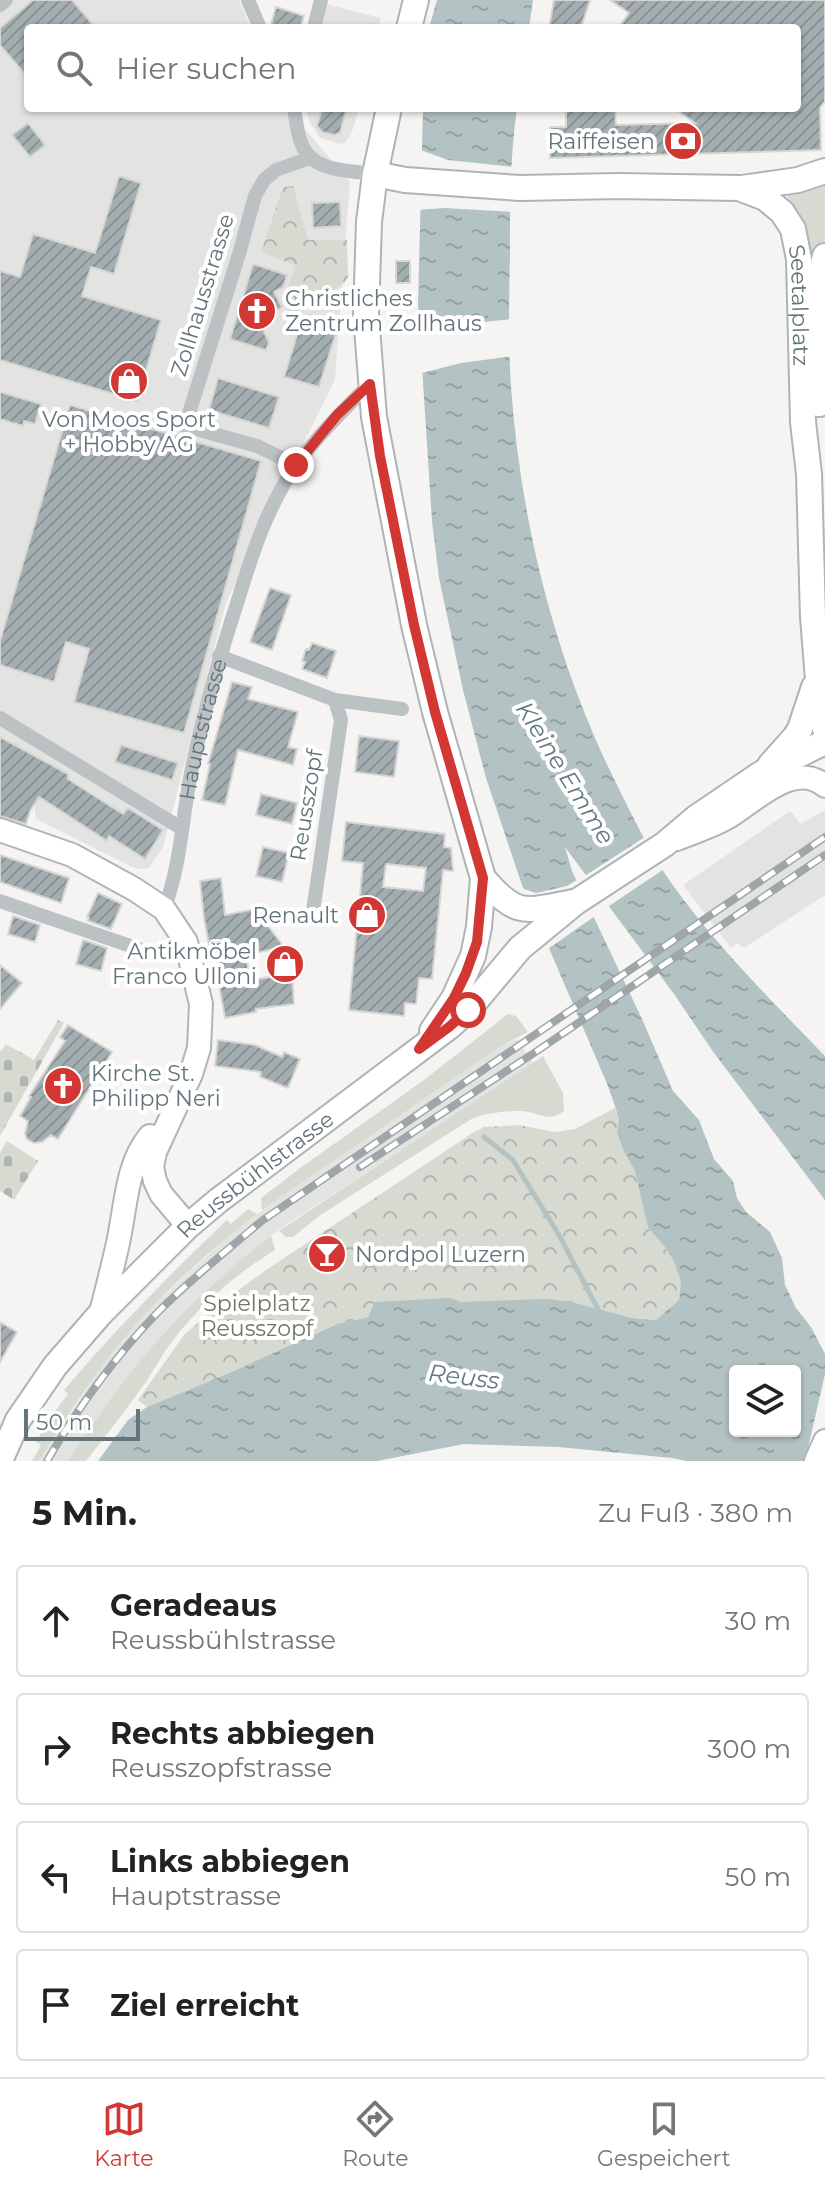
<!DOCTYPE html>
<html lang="de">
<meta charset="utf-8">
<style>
body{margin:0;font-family:Montserrat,sans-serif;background:#f2f2f2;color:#222}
.controls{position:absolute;right:24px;bottom:24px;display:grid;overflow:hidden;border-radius:8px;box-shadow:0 2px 6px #0004}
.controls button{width:72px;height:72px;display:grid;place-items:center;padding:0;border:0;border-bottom:2px solid #e0e0e0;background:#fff;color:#222;font:40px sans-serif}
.scale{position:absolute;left:24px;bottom:20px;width:116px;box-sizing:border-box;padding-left:8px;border:4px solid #63757a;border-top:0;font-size:22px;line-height:28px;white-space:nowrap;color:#63757a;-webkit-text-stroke:6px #fff;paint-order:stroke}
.stop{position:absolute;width:24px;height:24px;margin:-18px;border:6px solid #d33733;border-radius:50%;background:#fff}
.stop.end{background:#d33733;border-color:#fff;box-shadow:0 2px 8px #0008}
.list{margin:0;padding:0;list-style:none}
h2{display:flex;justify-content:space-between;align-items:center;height:104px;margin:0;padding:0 32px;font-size:34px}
h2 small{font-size:26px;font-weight:400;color:#767676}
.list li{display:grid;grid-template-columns:52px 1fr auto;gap:24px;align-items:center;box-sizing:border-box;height:112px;margin:0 16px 16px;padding:0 16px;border:2px solid #e0e0e0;border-radius:8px}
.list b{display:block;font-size:30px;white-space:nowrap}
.list p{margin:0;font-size:26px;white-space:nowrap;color:#767676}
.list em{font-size:26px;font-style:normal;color:#767676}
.icon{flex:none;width:44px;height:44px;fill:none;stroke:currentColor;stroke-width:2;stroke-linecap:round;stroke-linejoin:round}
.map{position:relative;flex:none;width:825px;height:1461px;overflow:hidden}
.search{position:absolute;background:#fff;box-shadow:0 2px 6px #0004;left:24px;right:24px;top:24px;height:88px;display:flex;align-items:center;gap:20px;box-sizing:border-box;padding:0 28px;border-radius:8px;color:#767676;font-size:30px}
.sheet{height:616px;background:#fff}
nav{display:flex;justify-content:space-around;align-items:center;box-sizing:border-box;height:112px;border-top:2px solid #e0e0e0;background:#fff;font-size:22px;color:#767676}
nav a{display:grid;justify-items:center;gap:4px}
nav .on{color:#d33733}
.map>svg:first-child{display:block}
</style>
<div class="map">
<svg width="825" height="1461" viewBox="0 0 825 1461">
<defs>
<pattern id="cemetery-stones" width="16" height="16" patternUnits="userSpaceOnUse" patternTransform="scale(2)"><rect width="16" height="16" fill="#d6dad1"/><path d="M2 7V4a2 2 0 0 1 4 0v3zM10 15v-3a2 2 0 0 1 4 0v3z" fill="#b1b5af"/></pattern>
<pattern id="park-crowns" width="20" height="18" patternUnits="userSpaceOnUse" patternTransform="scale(2)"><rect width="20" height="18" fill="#d6dad1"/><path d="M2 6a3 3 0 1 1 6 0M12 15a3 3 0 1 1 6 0" fill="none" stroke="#b1b5af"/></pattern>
<pattern id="water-ripples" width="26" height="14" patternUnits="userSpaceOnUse" patternTransform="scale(2)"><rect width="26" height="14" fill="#b3c2c3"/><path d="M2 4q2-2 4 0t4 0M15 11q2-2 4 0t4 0" fill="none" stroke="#95a2a3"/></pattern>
<pattern id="building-hatch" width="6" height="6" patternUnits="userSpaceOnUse" patternTransform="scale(2)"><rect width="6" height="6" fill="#a4aeb0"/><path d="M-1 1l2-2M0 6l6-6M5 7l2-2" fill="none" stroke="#899294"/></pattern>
</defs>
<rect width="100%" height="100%" fill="#f5f4f2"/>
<path fill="#e3e4e2" d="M0,0h239l12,28h-223v80h259l63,74 -15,197 -109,224 -63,244 -14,21 -13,1 -100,-50 -2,-18 -34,-15z
M322,3l59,15 -2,10h-63z
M305,108h54l-6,21 -7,13 -5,2 -21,-6 -10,-15z
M825,810v85l-81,53 -7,-5 -6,5 -48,-63 107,-74 11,13z
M517,1039l16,23 -9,8 -235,153 -26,19 -42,36 -44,42 -36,40 -73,101h-29l61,-93 42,-51 46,-44 48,-43 39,-29 228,-156z"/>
<path fill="#d6dad1" d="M825,186v54l-8,21 -5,38 -8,-78 -17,-25 20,-4z
M508,1014l8,2 12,16 -25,13 -241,165 -1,-12 42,-32 121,-86z
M543,1056l20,37 1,18c-17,13 -26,0 -44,0 -16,0 -32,2 -47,7l-154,98 -26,21h-7l-7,-6z
M248,1209l9,5c-58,45 -114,96 -157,155 -22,29 -41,61 -61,92h-7l9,-16 -5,-3 13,-23 19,-25 -4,-4c51,-60 106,-116 163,-170l4,4z
M271,1236l4,14c-38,23 -75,55 -102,90 -10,13 -18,28 -27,42 -19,27 -40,53 -60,79h-18c23,-34 46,-69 73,-101 38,-46 83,-88 130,-124z"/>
<path fill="url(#cemetery-stones)" d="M58,1020l6,3 -64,113v-84l6,-8 28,16z
M7,1141l31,20 -24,39 -14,-9v-38z"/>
<path fill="url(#park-crowns)" d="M293,186l15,54h39l1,37 -4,6 -53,31 -7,-12 11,-37 -34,-13 22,-65z
M615,1108l4,10 -2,15 7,19 11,19 13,57 16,18 10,14 7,22 -2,18 -23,20 -24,-2 -60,-16h-111l-10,-4 -114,26 -103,47 -87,36 -9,-7 46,-65 35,-31 47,-34 208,-138 11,-5 34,-2 36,7 20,-3z"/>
<path fill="url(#water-ripples)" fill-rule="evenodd" d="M437,0h96l-4,28h-100z
M423,108h94c-7,48 -7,97 -7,145 -1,45 -2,89 1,134 10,137 44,273 105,396 17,34 34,70 56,101 45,63 100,117 153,172v144l-111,-147 -40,-59 -109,-147 7,24 70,148 31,72 26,29 15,39 19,22 4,17 9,14 24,20 12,26 3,27 11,23 15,19 14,27v107h-139l-14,-3 -114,-11 -94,-3 -87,17h-279l30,-41 19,-13 87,-36 103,-47 31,-7 7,-15 76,-4 10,4 85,-3 26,3 60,16 24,2 23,-20 2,-18 -7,-21 -10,-15 -16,-18 -13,-57 -11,-19 -7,-19 2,-15 -11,-32 -86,-201 -36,-107 -23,-88 -24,-112 -7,-57 -14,-216zM735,1371h60v60h-60z"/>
<path fill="#f5f4f2" d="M418,149l30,11 67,7 -1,45 -69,-4 -29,2z
M513,319l1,37 -53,7 -43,11 -3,-51 31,3z
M648,835l19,32 -61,41 -23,-31z
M580,878l18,36 -53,37 -27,-64 18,6 31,-7z
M825,1374v87h-20z"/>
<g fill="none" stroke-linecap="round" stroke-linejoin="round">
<path stroke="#b3c2c3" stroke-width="5" d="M484,1137l29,23 46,75 42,80"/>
</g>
<path fill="url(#building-hatch)" stroke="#d6d6d4" stroke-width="2" fill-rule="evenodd" d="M33,0h39l24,28h-68v50l-28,-33v-17z
M554,0h36l-9,28h-32z
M610,0h215v101l-5,7 1,42 -271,8v-31h16v-19h49l1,17 79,-2 -21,-15h123v-80h-179l11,-15z
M276,7l28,9 -4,12h-30z
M322,108h25l-7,25 -6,2 -12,-3 -5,-6z
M28,123l17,22 -15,12 -18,-22z
M119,176l22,7 -27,91 -23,-7 -9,29 79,24 -24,81 -137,-41v-89l20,6 13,-43 62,19z
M340,202l1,24 -28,2 -1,-25z
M396,261h14v22h-14z
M253,264l34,11 -4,12 -9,5 8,15 -13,8 -5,17 5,10 -3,8 -36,-11z
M301,322l35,11 -17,54 -35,-10z
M218,378l61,19 -10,31 -60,-18z
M0,392l41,12 -6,20 -11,-3 -1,5 -23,-7z
M70,405l191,56 -77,272 -110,-31 15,-53 -23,-7 -12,40 -54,-17v-24z
M270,588l21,7 -19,55 -22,-8z
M312,643l24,8 -9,27 -25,-9 3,-7 -3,-1 4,-12 3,1z
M232,682l20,5 -4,12 50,13 -10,35 9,2 -4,16 -55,-15 -13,55 -23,-5 8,-36h-2z
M359,736l40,5 -5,36 -39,-5z
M0,737l68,37v5l55,35 5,-6 35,22 -18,29 -36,-23 -2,5 -68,-44 -9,14 -4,13 -26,-8z
M121,745l57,18 -6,17 -57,-18z
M261,794l36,9 -5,21 -36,-9z
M346,822l99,12 -1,13 7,1 2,23 -10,-1 -11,109 -13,-1 -3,26 -11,-1 -1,13 -55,-6 14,-147 -21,-2zM386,864l40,4 -3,23 -40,-4z
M263,847l26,6 -7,29 -26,-6z
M0,855l69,23 -8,25 -61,-21z
M221,878l4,37 30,-6 29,38 -38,8 4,25 42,-6 2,30 -38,5v3l-31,6 -11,-62h-3l-7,-38 -4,-37z
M98,893l24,11 -11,25 -23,-8 1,-3 -2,-1z
M13,916l27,9 -5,17 -27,-8z
M83,940l24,8 -6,23 -25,-7z
M0,965l22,18 -22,26z
M68,1025l44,27 -54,87 -7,-4 -9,7 -8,1 -7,-4 -2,-5 3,-13 -8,-5 11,-19 -2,-1 36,-55 -5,-4z
M218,1040l37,5 27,12 2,-5 16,7 -12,29 -28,-11 1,-5 -46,-6z
M0,1322l17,10 -17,30z"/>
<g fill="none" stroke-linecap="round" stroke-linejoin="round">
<g stroke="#afb6b8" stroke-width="26">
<path id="secondary" d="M0,830l72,25 62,34 30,20 22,33 15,62 -2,44 -8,26 -36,78 -3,15 3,14 6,13 27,32
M677,839c17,-7 37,-13 53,-23 26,-16 65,-56 95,-30
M101,1313c6,-25 13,-50 18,-75 7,-34 8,-75 31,-102
M816,1461l9,-20"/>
</g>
<g stroke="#aeb4b6" stroke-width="28">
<g id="primary">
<path d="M409,28l7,-28"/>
<path d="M389,108l-14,66 -6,48 -3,93 8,102 40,208 21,87 48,166 -4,49 -6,29 -19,42 -22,33"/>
<path id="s2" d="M375,174l30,6 115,8 98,-2 121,2 26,10 17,14 11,17 6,30 4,163 6,52 4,143 6,75 6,37"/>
<path d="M742,188l56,-8 27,-9"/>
<path d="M819,404c-1,-46 -8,-104 6,-148"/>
<path d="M770,765l25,-28 5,-8 14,-42"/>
<path d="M483,878c34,40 42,33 90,24"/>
<path id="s3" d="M0,1461l18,-41 37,-54 46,-53 87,-87 31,-26 230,-173 19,-17 52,-62 56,-46 89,-58 32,-27 65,-44 63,-31"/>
</g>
</g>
<g stroke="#bcc1c3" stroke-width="14">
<path d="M248,0l12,28"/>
<path d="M0,5l6,-5"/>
<path d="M314,28l7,-28"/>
<path d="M294,108c2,12 3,26 8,37 10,27 49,26 73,29"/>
<path d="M296,465l-39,-19 -72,-20 54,-172 16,-58 9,-16 12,-10 34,-12"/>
<path d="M219,656l116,44 67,9"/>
<path d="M0,718l181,110"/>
<path d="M0,901l148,51"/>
<path id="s1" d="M164,909c17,-44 18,-91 27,-136 12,-60 29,-118 48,-176 14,-46 29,-92 58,-133 21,-29 47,-55 73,-80"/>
<path d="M312,918l29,-198 -6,-20"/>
</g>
<use href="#secondary" stroke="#fff" stroke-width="22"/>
<use href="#primary" stroke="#fff" stroke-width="24"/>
<g stroke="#9ea6a9" stroke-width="8">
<path id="rail" d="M360,1167l177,-116 288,-196
M47,1461c30,-52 68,-104 110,-148 33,-33 70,-63 106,-93l562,-383"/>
</g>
<use href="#rail" stroke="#fff" stroke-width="5" stroke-dasharray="15" stroke-linecap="butt"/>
</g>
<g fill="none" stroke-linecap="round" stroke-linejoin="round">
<path stroke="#d33733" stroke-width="10" d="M296,465l41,-50 33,-31 10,72 34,169 21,87 48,166 -6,64 -11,31 -12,25 -35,51 30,-22 19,-17"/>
</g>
<defs>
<g id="bank-disc" transform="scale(2)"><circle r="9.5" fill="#d33733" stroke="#fff"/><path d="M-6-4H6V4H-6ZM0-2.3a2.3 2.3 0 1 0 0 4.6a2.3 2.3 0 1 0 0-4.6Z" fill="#fff"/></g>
<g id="church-disc" transform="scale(2)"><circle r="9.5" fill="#d33733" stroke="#fff"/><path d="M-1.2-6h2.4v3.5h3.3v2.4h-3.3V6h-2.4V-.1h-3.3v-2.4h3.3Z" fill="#fff"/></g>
<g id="shop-disc" transform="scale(2)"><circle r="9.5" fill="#d33733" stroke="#fff"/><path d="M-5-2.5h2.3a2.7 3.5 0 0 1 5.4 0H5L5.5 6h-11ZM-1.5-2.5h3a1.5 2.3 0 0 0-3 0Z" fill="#fff"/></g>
<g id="bar-disc" transform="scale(2)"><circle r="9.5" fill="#d33733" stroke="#fff"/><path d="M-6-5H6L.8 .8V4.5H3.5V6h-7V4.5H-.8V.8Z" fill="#fff"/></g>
</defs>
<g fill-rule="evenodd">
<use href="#bank-disc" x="683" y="141"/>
<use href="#church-disc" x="257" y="311"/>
<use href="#shop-disc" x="129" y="381"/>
<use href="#shop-disc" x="367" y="915"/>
<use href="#shop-disc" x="285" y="964"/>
<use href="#church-disc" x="63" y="1086"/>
<use href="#bar-disc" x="327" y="1254"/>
</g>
<g text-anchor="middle" stroke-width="8" stroke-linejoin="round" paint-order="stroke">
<g font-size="22" fill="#63757a" stroke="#fff" text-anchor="end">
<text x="655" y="149">Raiffeisen</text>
<text x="285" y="306" text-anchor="start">Christliches<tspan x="285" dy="25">Zentrum Zollhaus</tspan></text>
<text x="129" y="427" text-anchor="middle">Von Moos Sport<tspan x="129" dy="25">+ Hobby AG</tspan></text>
<text x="339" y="923">Renault</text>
<text x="257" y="959">Antikmöbel<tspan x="257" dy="25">Franco Ulloni</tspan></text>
<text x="91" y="1081" text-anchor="start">Kirche St.<tspan x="91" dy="25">Philipp Neri</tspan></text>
<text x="355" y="1262" text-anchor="start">Nordpol Luzern</text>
</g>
<g font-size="22" fill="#63757a" stroke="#fff">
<text transform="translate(202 295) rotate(-73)" y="8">Zollhausstrasse</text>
<text dy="8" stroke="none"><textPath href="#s2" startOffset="512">Seetalplatz</textPath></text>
<text dy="8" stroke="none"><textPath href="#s1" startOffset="184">Hauptstrasse</textPath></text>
<text transform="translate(306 805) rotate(-81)" y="8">Reusszopf</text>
<text dy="8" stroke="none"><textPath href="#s3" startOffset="388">Reussbühlstrasse</textPath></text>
</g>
<g font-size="22" fill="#6d7865" stroke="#fff">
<text x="257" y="1311">Spielplatz<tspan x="257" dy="25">Reusszopf</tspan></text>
</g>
<g font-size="24" font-style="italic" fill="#637b7d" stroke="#fff">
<text transform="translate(565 773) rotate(58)" y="8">Kleine Emme</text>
<text transform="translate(464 1377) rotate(7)" y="8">Reuss</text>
</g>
</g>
</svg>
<div class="controls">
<button><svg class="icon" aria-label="layers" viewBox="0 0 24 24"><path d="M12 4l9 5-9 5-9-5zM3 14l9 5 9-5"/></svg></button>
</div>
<div class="scale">50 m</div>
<div class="stop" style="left:468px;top:1010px"></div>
<div class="stop end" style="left:296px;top:465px"></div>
<div class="search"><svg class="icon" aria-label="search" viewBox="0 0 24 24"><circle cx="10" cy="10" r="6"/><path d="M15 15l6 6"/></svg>Hier suchen</div>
</div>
<section class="sheet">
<h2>5 Min.<small>Zu Fuß · 380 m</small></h2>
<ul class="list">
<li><svg class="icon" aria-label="ahead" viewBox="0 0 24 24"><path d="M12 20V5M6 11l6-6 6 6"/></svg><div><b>Geradeaus</b><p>Reussbühlstrasse</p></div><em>30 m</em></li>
<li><svg class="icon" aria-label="right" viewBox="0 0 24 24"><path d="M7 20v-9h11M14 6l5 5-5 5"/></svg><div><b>Rechts abbiegen</b><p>Reusszopfstrasse</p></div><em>300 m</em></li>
<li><svg class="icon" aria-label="left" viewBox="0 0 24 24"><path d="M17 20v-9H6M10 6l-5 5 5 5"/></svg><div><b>Links abbiegen</b><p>Hauptstrasse</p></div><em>50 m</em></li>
<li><svg class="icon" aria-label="arrive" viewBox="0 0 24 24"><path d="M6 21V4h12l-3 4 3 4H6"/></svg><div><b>Ziel erreicht</b></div></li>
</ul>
</section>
<nav>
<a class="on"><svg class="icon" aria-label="map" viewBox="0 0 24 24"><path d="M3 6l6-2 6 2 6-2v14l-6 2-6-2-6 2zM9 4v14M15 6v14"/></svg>Karte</a>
<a><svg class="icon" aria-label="directions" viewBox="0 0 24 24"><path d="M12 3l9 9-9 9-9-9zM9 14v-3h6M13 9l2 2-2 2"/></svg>Route</a>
<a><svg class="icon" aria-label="saved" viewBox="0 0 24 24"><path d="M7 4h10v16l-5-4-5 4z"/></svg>Gespeichert</a>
</nav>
